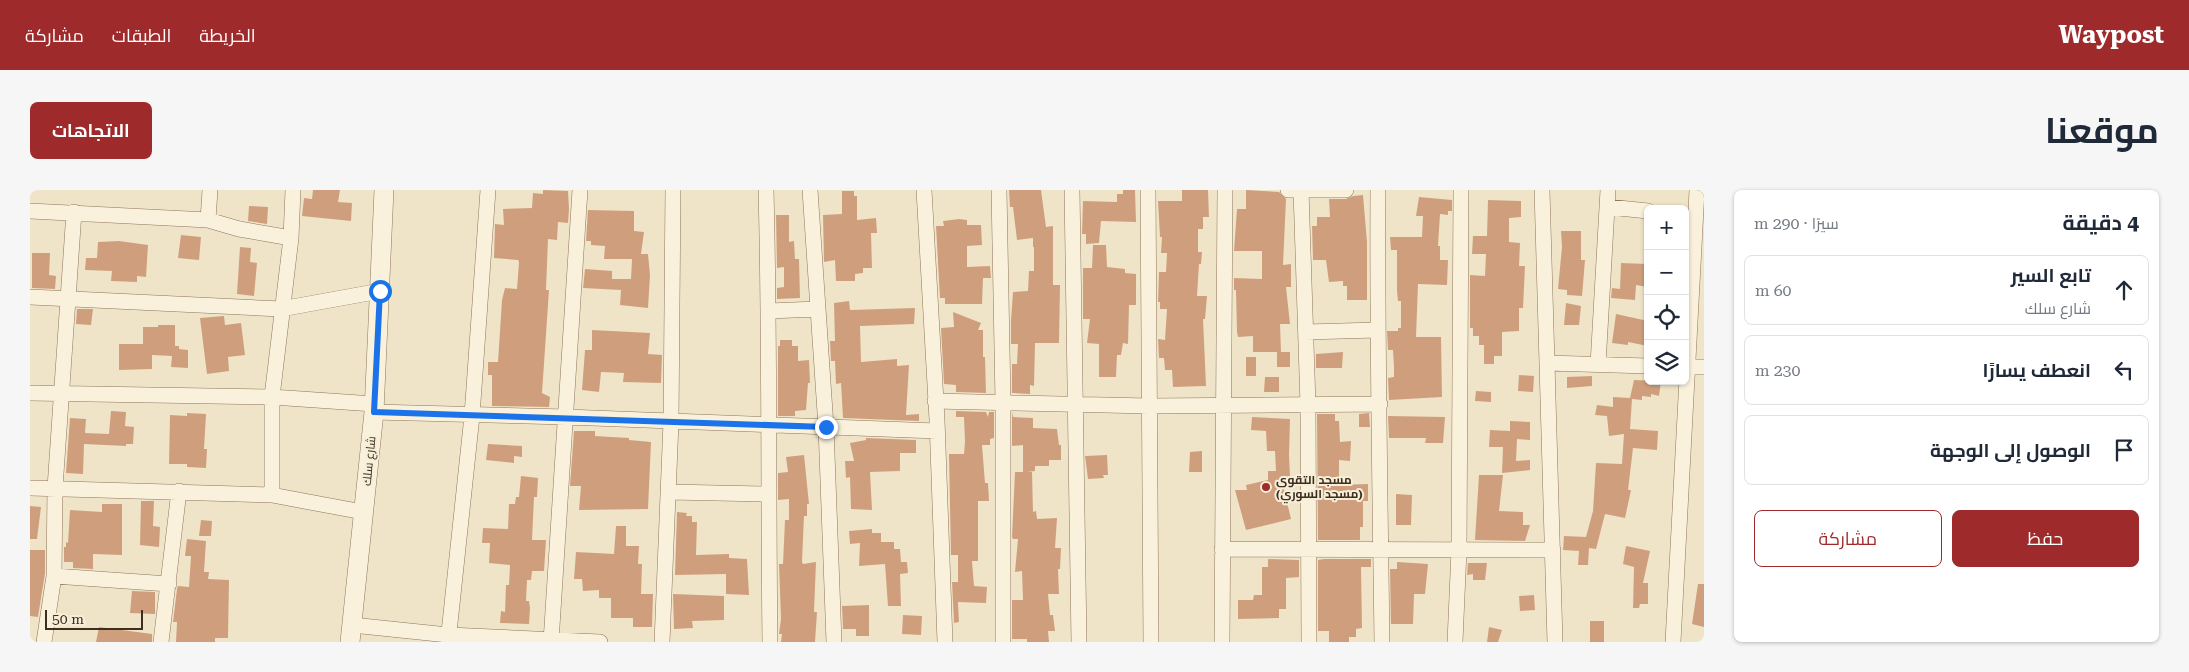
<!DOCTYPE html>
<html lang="ar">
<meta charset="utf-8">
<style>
body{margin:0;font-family:"Roboto Serif",Cairo,serif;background:#f6f6f7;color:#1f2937;direction:rtl}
.controls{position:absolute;right:15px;top:15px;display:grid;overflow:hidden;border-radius:8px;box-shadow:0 1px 4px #0004}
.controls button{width:45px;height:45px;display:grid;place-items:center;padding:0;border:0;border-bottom:1px solid #e0e1e3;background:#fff;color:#1f2937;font:25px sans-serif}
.scale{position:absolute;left:15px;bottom:12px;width:98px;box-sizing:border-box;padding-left:5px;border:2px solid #3d2e20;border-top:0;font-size:14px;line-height:18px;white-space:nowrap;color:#3d2e20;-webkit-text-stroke:4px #f7eed8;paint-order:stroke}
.stop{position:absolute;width:15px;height:15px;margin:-11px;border:4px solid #1a73e8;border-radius:50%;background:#fff}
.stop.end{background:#1a73e8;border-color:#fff;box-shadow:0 1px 5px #0008}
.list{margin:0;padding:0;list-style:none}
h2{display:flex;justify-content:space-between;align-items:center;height:65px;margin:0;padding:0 20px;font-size:21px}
h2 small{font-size:16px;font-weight:400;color:#747a83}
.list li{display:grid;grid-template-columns:32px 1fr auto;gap:15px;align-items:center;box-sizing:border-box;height:70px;margin:0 10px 10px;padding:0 10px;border:1px solid #e0e1e3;border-radius:8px}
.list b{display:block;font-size:19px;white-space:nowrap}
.list p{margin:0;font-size:16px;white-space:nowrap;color:#747a83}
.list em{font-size:16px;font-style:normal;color:#747a83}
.actions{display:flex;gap:10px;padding:15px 20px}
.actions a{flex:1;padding:11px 0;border:1px solid #9e2a2b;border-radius:8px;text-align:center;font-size:18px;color:#9e2a2b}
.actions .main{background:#9e2a2b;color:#fff}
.icon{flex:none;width:28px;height:28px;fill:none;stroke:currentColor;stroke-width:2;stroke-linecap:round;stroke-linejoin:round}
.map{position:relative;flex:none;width:1674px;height:452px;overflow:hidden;direction:ltr;border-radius:8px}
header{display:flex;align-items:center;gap:30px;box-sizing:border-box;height:70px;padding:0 25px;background:#9e2a2b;color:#fff}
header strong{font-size:24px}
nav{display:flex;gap:28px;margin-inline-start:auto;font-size:18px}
.intro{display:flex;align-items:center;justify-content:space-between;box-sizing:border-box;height:120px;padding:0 30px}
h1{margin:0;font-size:35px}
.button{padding:12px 22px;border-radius:8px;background:#9e2a2b;color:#fff;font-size:18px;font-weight:700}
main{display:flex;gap:30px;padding:0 30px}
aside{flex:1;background:#fff;border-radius:8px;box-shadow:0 1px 4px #0004}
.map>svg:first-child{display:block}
</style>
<header>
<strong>Waypost</strong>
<nav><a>الخريطة</a><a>الطبقات</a><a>مشاركة</a></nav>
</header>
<div class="intro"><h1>موقعنا</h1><a class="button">الاتجاهات</a></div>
<main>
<aside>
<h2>4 دقيقة<small>سيرًا · 290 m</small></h2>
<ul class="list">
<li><svg class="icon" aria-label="ahead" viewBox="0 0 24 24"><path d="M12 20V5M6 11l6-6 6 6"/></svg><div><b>تابع السير</b><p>شارع سلك</p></div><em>60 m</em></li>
<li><svg class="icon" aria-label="left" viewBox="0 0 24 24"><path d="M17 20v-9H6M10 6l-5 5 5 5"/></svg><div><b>انعطف يسارًا</b></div><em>230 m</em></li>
<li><svg class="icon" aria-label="arrive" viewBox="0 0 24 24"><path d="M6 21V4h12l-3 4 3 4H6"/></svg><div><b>الوصول إلى الوجهة</b></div></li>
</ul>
<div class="actions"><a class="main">حفظ</a><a>مشاركة</a></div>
</aside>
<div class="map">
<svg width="1674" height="452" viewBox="0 0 1674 452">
<rect width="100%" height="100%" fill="#f0e4c8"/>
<path fill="#cf9f7d" d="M283,0h27l-2,12 14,1 -1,18 -49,-5 2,-18 8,1z
M513,0l25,1 1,18 -1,14 -10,-1 -1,18 -9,-1 -2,51h3l-7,103 8,4 -1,10 -57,-1v-31h-4v-13h10l4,-62 3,-12 12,1 2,-27 -1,-2 -24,-2 1,-34 9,1 -1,-16 29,-1 1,-15 10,1z
M979,0h32l5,37 7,-1v59h7l-1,58h-24l-1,43 -4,-1v9l-18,-1v-29h5l1,-20h-7v-23l2,-29 15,-1 1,-20h5v-24h-1v-9l-16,2 -4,-33h-3z
M1093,0h12l1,32 -35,-1 -2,22 -13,1v-10h-4l1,-33 34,1v-8h6z
M1152,0h26l1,27h-6v12h-5v23h4l-1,12h-2l-2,32h10l-2,23h-2l3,67 -33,1 -1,-17h-7l-1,-12h-5l-1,-19 7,1 2,-31h-7v-7h-2l1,-30h7l1,-19h-6l1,-16h-2l-2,-36h24z
M1216,0l33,2 7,7 -3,66 8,-1v23h-5l4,37h-10l1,28h-28v-16l-15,1 -1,-5 -1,-42h-2v-12l28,1v-28h-28l3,-42h9z
M812,1h12v5h3v24l19,-2 1,15h-6l1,35h-9v5l-8,1v7h-19l-1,-21 -11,2 -1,-47 19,-1z
M1333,5l4,47v58h-20v-14h-4v-5l-14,1 -3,-22h-13l-1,-34h5v-9h13l-1,-18h17l7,-3z
M1389,7l33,3v11h-4v4l-8,-1 -2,32h2v14h8l-1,25 -29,-1 -2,53h25l1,60 -53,3 -1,-22 6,-1v-10l-1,-17h-5l-1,-19h11v-3h3v-27h-3l-1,-10v-41h-6l-1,-13h32l1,-21h-7z
M1458,10l33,1v16l-12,1v24l11,1 -1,23h6l-2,42h-4v23l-17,1v24h-8v8h-10v-19h-5v-9h-6v-8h-3v-53l15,1 1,-22h-14l1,-18h14z
M219,16l19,1 -1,17 -19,-3z
M558,20l46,1v20l10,1 -3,22h7l2,21 -2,33 -28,-3 1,-15 -38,-2 2,-19 27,2v8h19l1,-20h-28l1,-13 -14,-1v-4h-5z
M746,25h13v27l5,-1 1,18h4l1,39 -23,1v-11l7,-1v-20l-7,1z
M929,29l8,1v5h14l1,20 -15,1v21l23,-1 1,12h-8l-1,26h-37v-6h-5l-4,-72h8l-1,-5z
M1531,41h20v29h4l-3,36 -15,-1v-5l-9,-1 4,-42z
M151,45l20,2 -2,23 -21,-2z
M89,51l29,4 -2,32 -9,-1v6l-26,-1 1,-10 -27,-1 1,-12h11l1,-16z
M1063,55h13l1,22 18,2v4l11,1v31h-7l-1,39 -5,-1 -2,12h-4l-1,22h-17v-33l-12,-1 3,-24h-7v-51h9z
M210,57l11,1 -1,14 7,1 -3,33 -17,-2z
M2,63h18l-1,22 7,1 -1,13 -23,-1z
M1591,73l27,1v23l-12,-2 -1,15 -24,-2 1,-10 8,1z
M819,111l1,9 65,-2 -1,16 -54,2 1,36 36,-3v7l12,-1 -3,50 13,-1v7l-76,-3 -2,-35 -5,1 -1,-23h-4l-1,-20h5l-1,-38z
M1536,113l15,3 -2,19h-15z
M47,119h16l-2,16 -15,-1z
M923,122l28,11 -3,7h5v27h2l1,36 -30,-1v-7l-12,-1 -3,-56 13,-1z
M1586,124l32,7v25l-20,-4v3l-16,-2z
M194,126l1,9 16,-2 4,32 -17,2 1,14 -22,3 -7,-56z
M128,135h17v21h4v3l9,1v18l-17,-1 1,-11 -20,-1v14l-33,1v-26h24v-17h15z
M562,140l58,3 -2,21 14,1 -1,28 -38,-1 1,-9 -23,-1 -2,20 -17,-2 3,-40h7z
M750,150h12v6h6v15l11,-1 1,23h-2l-2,27 -11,1v5h-17v-70h2z
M1247,162h13v15h-13z
M1313,162l-1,16h-26v-14z
M1216,167h10v19h-10z
M1489,185l15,1 -1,16 -15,-1z
M1562,186v10l-25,2v-11z
M1235,187h14v15h-15z
M1604,190l27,1 -2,15 -8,-2v3l-9,-1v4l-10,-1 -2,30 28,2 -1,19 -24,-2 -5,42h3l-6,28 -20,-4 -9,35 -7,-1 -1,17h-10l1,-14 -16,-1 1,-14 22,1 7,-26 3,-48 26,1 2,-30 -15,2 -2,-20 -12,-1 2,-10 16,2v-10l17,1z
M1446,201l15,1v10l-16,-1z
M81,221l15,1 -1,14 9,1 -1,17h-7v2l-42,-2 -1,30 -17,-1 4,-55 16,1 -1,14 24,1z
M926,221l30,1 2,5 1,-5h5v26l-4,1v6h-8l3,38h3l1,18h-11v60h-6l2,25 13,1 -1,16 -28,-1 1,20 -5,1 -2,-41h6v-27h-7l-2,-101h15l1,-12 -1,-25h-8z
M982,222l1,5 20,1v10l24,1 2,16h2v15h-12v6h-14v5l-8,1h5l1,40 3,-1 1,8 20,-1 -2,30h6l-1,21h-2l1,25h-11l2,21h3l2,16h-7l1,11h-22v-3h-15v-39h11l-1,-29 -7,1 3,-33h-5l-1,-2 3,-65h8v-27l-11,1z
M157,223l19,1 -2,35h3l-1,19 -19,-1v-3h-18l1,-49 17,1z
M1339,223l1,14h-11v-13z
M1287,224h18v7h4l1,21 11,-1 -1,20 -11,-1v25l29,-1v17h-5v26h-3v13h-42z
M1358,226l57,1 -2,26h-18l1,-5h-37z
M1222,227l38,2 -1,36 1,21 -9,1 10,42 -45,11 -11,-40h12l-1,-5 22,-5v-9h8l-1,-20h-8l-1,-20 -15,-1z
M1480,231l20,1v18l-13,-1 -1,22 14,-1v10l-28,3 1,-26h-14l1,-17 20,1z
M544,241h21v5l34,2v2l22,2 -3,67 -69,1 2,-24h-11z
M836,248l50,2v13h-16v18l-30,1 2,38 -21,-1 -1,-32 -4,1 -1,-17h9l-4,-18 16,-3z
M458,254l34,2v11l-8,-1v7l-28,-3z
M1172,261v21h-13l1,-20z
M774,265l5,49h-2v12h-3l-2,46 1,2 13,-2 -2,50h3l-2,30h-34l1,-8h-3l2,-15 -2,-55h4l2,-44h4v-21l-11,1v-27l10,-1 -2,-15z
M1077,265l1,20h-5l1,3 -16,1 -3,-23z
M1449,285h24l-4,36 24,1v13h7l-5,16 -50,-1z
M491,286l17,2 -1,19h-3l-2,43h14l-2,31h-12l-1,9h-4l-1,21h3l1,7 -1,16 -29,-1 1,-12 4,1 1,-27h3l1,-20 -21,-2 1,-20h-8l1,-15 25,1 1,-25h6l1,-7h3z
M1366,304l16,1 -1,30h-15z
M111,311h13l-1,25 7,1 -1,20 -19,-2z
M72,314h20v51l-29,-1v15l-20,-1v-6h-9v-15h2v-5l2,1 2,-33 32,2z
M0,316l11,1 -4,32h-7z
M647,322l10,1 -1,3h6v6h5l-1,33 33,-1v4l18,1 2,36 -23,-1v-20l-51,1z
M171,330l11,1 -1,15h-12z
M586,336h10v20h13l-1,18h4l-1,30h12l-1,33h-19v-9h-22v-20h-12v-8l-16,1 -1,-12h-8l2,-27 38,2z
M842,339v4h9v9h13v7h6l1,13h6l1,11 -8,1 1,32h-13l-3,-42 -26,2 1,-23 -10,1 -1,-13z
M157,349l19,2 -2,31h5l-1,7 21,1 -1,58h-13v4h-39l1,-20h-4l4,-33 1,-3 11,1 2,-31h-6z
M1596,356l24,5 -7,32h5v21h-8l-1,4h-6l1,-41 -11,-3z
M0,360h15v23l-7,44 -8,-1z
M1238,369l31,1v17l-13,1v31h-7v9l-41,1v-19h15l1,-5h8v-28h6z
M1294,369h47v8h-10l1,61 -6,1v8h-7v5h-20v-11h-11v-71z
M1367,372l31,2 -3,30h-11l-1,30h-22l-1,-55h7z
M1438,373h19l-2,17h-12v-6l-6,1z
M1668,394h6v43l-12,-3z
M102,401l23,1v22l-25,-1z
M643,404l51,2v24l-32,1 1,7 -19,1z
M1504,405l1,15 -15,1 -1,-15z
M839,415v31h-13v-7h-13l-1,-23z
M873,425l19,1 -1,19 -19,-1z
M1560,431h14v21h-14z
M69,437l53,7v8h-56z
M1459,437l13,3 -4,12h-11z"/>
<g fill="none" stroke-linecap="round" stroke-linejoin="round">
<g stroke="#8d765c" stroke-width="16">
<path id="minor" d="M736,0c4,151 2,301 4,452
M780,0l16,237 8,215
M894,0l13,230 8,222
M969,0l4,211v241
M1042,0l7,452
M1118,0l3,452
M1258,0h58
M1271,0l7,215 1,237
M1348,0c-1,151 2,301 4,452
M1512,0l13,452
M1579,17l39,4
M0,21l178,9 31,9 52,9
M178,30l2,-30
M0,107l251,12 99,-18
M739,121l48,-2
M1276,142l71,-2
M1517,173l101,3
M1568,175l10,-175
M1655,177h19
M0,203l242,4 102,7
M905,211l214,5 231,-2
M344,222l192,5 371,14
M0,298l242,7 91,17
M639,302l99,2
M242,305v-98l19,-159 2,-48
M1192,359l331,1
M24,386l115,8
M322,435l96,10 152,7
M14,452l10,-66 1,-88 19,-276
M131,452l18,-151
M418,452l24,-226 16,-226
M521,452l29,-452
M632,452l9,-220 2,-232
M1192,452l3,-452
M1425,452l4,-92 2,-360
M1643,452l24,-452"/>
</g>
<g stroke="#8d765c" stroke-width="20">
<path id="tertiary" d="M320,452l24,-230 10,-222"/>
</g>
<use href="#minor" stroke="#faf1dc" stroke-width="15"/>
<use href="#tertiary" stroke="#faf1dc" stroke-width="19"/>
</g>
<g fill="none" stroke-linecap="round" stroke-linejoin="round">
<path stroke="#1a73e8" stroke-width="6" d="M350,101l-6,121 452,15"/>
</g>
<circle fill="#9e2a2b" stroke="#f7eed8" stroke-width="2" cx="1236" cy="297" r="5"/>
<g text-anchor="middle" stroke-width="4" stroke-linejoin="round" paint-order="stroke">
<g font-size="12" fill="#3d2e20" stroke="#f7eed8">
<text transform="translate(339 271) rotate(-84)" y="4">شارع سلك</text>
</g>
<g font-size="12" font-weight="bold" fill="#3d2e20" stroke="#f7eed8" text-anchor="start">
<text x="1246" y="294">مسجد التقوى<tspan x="1246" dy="14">(مسجد السوري)</tspan></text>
</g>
</g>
</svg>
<div class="controls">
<button>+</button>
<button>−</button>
<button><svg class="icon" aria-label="locate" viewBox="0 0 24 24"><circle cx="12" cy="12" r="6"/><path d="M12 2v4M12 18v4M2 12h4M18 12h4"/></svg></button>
<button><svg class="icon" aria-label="layers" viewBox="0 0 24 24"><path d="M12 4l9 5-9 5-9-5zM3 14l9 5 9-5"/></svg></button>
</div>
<div class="scale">50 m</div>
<div class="stop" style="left:350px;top:101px"></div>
<div class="stop end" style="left:796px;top:237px"></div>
</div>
</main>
